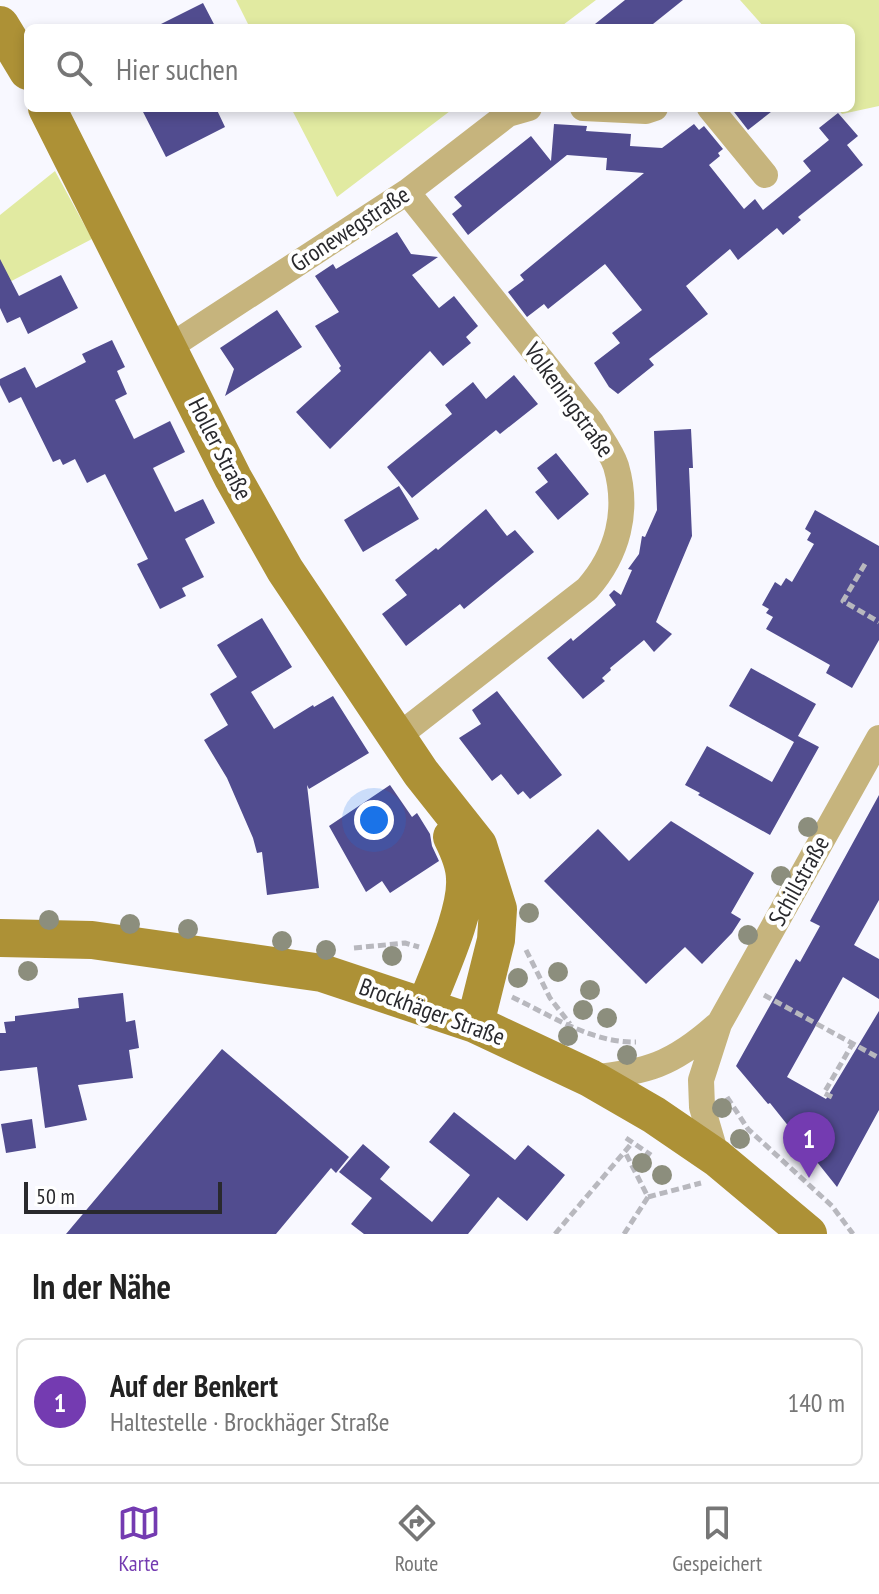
<!DOCTYPE html>
<html lang="de">
<meta charset="utf-8">
<style>
body{margin:0;font-family:"PT Sans Narrow",sans-serif;background:#f2f2f2;color:#222}
.scale{position:absolute;left:24px;bottom:20px;width:198px;box-sizing:border-box;padding-left:8px;border:4px solid #29292d;border-top:0;font-size:22px;line-height:28px;white-space:nowrap;color:#29292d;-webkit-text-stroke:6px #fff;paint-order:stroke}
.you{position:absolute;left:374px;top:820px;width:28px;height:28px;margin:-20px;border:6px solid #fff;border-radius:50%;background:#1a73e8;box-shadow:0 0 0 12px #1a73e833}
.badge{display:grid;place-items:center;width:52px;height:52px;border-radius:50%;background:#743bb1;color:#fff;font-size:26px;font-weight:700}
.pin{position:absolute;translate:-50% -66px;filter:drop-shadow(0 2px 4px #0008)}
.pin::after{content:'';position:absolute;top:42px;width:28px;height:24px;background:inherit;clip-path:polygon(0 0,100% 0,50% 100%)}
.list{margin:0;padding:0;list-style:none}
h2{display:flex;justify-content:space-between;align-items:center;height:104px;margin:0;padding:0 32px;font-size:34px}
h2 small{font-size:26px;font-weight:400;color:#767676}
.list li{display:grid;grid-template-columns:52px 1fr auto;gap:24px;align-items:center;box-sizing:border-box;height:128px;margin:0 16px 16px;padding:0 16px;border:2px solid #e0e0e0;border-radius:12px}
.list b{display:block;font-size:30px;white-space:nowrap}
.list p{margin:0;font-size:26px;white-space:nowrap;color:#767676}
.list em{font-size:26px;font-style:normal;color:#767676}
.icon{flex:none;width:44px;height:44px;fill:none;stroke:currentColor;stroke-width:2;stroke-linecap:round;stroke-linejoin:round}
.map{position:relative;flex:none;width:879px;height:1234px;overflow:hidden}
.search{position:absolute;background:#fff;box-shadow:0 4px 12px #0003;left:24px;right:24px;top:24px;height:88px;display:flex;align-items:center;gap:20px;box-sizing:border-box;padding:0 28px;border-radius:12px;color:#767676;font-size:30px}
.sheet{height:248px;background:#fff}
nav{display:flex;justify-content:space-around;align-items:center;box-sizing:border-box;height:112px;border-top:2px solid #e0e0e0;background:#fff;font-size:22px;color:#767676}
nav a{display:grid;justify-items:center;gap:4px}
nav .on{color:#743bb1}
.map>svg:first-child{display:block}
</style>
<div class="map">
<svg width="879" height="1234" viewBox="0 0 879 1234">
<rect width="100%" height="100%" fill="#f8f8ff"/>
<path fill="#e1eaa1" d="M236,0h360l-37,28h-309z
M740,0h139v106l-37,8 -5,-6h14v-80h-86z
M291,108h163l-117,89z
M55,171l37,68 -92,48v-72z"/>
<path fill="#514c8f" d="M625,0h58l-35,28h-58z
M203,3l13,25h-63z
M141,108h75l9,19 -59,30z
M731,108h45l-28,22z
M838,113l20,23 -11,9 16,20 -65,52 3,3 -18,15 -6,-7 -39,32 -8,-11 -44,37 22,28 -59,45 5,6 -36,29 -9,-7 -15,-24 26,-20 -8,-10 30,-23 -37,-46 -57,45 -4,-5 -17,13 -19,-25 16,-12 -4,-5 124,-102 -38,-3 1,-12 -40,-3 -99,80 -16,-21 10,-8 -8,-9 77,-61 20,25 3,-37 33,2 -1,5 45,3 -1,12 32,2 32,-24 5,6 5,-4 19,23 -5,4 2,3 -11,9 35,44 11,-10 8,11 48,-39 -8,-10 26,-21 -10,-12z
M397,232l14,22 27,3 -26,18 27,33 15,-12 24,30 -12,11 5,6 -28,23 -13,-15 -100,98 -34,-37 45,-41 -2,-3 2,-2 -26,-40 24,-14 -24,-36 18,-12 3,5z
M0,259l19,37 42,-21 17,33 -50,26 -8,-17 -13,6 -7,-15z
M277,310l25,37 -77,49 9,-27 -14,-21z
M112,340l13,27 -8,4 10,23 -12,6 19,39 36,-18 15,31 -32,16 22,44 28,-13 12,24 -30,16 19,38 -22,11 4,8 -26,13 -23,-45 11,-5 -43,-85 -18,9 -12,-24 -12,6 -3,-6 -7,3 -32,-65 -12,6 -9,-18v-6l25,-12 11,21 50,-26 -4,-8z
M514,375l24,29 -38,30 -4,-4 -84,68 -25,-31 65,-53 -7,-9 28,-23 13,17z
M691,429l2,39h-4l3,68 -36,86 16,12 -18,18 -10,-12 -34,28 1,2 -9,8 3,3 -22,18 -36,-41 24,-20 2,3 43,-36 -7,-10 5,-5 7,5 11,-25 -4,-1 11,-15 3,-18 3,1 12,-27 -3,-79z
M556,453l33,41 -31,26 -23,-28 13,-10 -11,-14z
M399,486l20,33 -56,33 -19,-32z
M486,509l21,27 8,-6 19,22 -70,57 -4,-5 -54,42 -24,-32 25,-19 -12,-15 41,-32 2,2z
M815,510l64,36v94l-27,48 -26,-15 4,-8 -64,-36 7,-12 -7,-4 3,-4 -7,-4 13,-23 6,4 5,-8 6,4 22,-38 -7,-4 4,-7 -6,-4z
M262,618l30,49 -41,25 23,37 39,-24 1,2 19,-11 36,57 -60,36 -2,-4 12,103 -52,7 -5,-43 -5,1 -4,-15 -26,-60 -23,-38 24,-15 -18,-31 27,-17 -20,-32z
M751,668l65,36 -18,32 21,11 -49,88 -72,-40 2,-2 -15,-8 22,-39 65,36 22,-40 -65,-36z
M497,691l65,84 -32,24 -7,-8 -5,4 -17,-21 -9,7 -33,-43 22,-14 -9,-14z
M390,785l22,32 5,-4 13,21 2,12 7,15 -49,32 -8,-12 -16,11 -37,-66z
M879,795v105l-25,45 25,14v40l-36,-22 -56,100 39,22 53,-88v99l-42,77 -67,-84 -2,1 -32,-38 60,-107 4,3 20,-36 -10,-5z
M671,821l83,52 -23,40 10,6 -9,14 -30,31 -17,-17 -39,37 -102,-103 54,-52 31,32z
M123,993l3,29 9,-2 4,28 -10,2 4,28 -55,7 9,35 -42,8 -8,-61 -37,4v-38h6l-2,-11 11,-1v-5l64,-8 -1,-10z
M222,1049l127,108 -13,16 -5,-5 -55,66h-210z
M454,1112l61,48 13,-15 37,30 -38,46 -29,-24 -30,37h-104l-13,-10 21,-26 -33,-26 24,-28 27,23 -10,12 52,43 38,-47 -41,-33z
M32,1119l4,29 -30,5 -5,-29z"/>
<g fill="none" stroke-linecap="round" stroke-linejoin="round">
<path stroke="#b8b8be" stroke-width="5" stroke-dasharray="8 4" stroke-linecap="butt" d="M865,564l-22,37 36,21
M354,948l51,-5 14,4
M526,950l24,48 20,26
M764,995l115,63
M512,997c40,19 80,46 124,45
M727,1097l21,32 84,77 21,28
M832,1097l-8,-4 29,-50
M626,1138l25,17
M648,1197l53,-14
M555,1234l77,-91
M624,1234l24,-37 -23,-45"/>
<path stroke="#c6b47d" stroke-width="26" d="M583,108l63,3 9,-3
M710,108l55,67
M168,348l239,-156 101,-78 21,-6
M397,737l190,-148c31,-35 42,-78 29,-123 -5,-15 -17,-30 -25,-44l-184,-230
M590,1078c57,-6 82,-13 126,-52
M717,1158l-15,-51 -1,-27 18,-56 160,-286"/>
<path stroke="#ad9136" stroke-width="38" d="M0,25l28,46
M47,108l186,370 52,92 136,203 57,72 20,64 -2,31 -21,84
M0,938l92,2 230,33 153,51 115,54 64,37 63,43 91,76
M426,1006c12,-33 41,-93 39,-127 0,-14 -7,-30 -13,-42"/>
</g>
<g fill="#8c8e7d">
<circle cx="808" cy="827" r="10"/>
<circle cx="781" cy="876" r="10"/>
<circle cx="529" cy="913" r="10"/>
<circle cx="49" cy="920" r="10"/>
<circle cx="130" cy="924" r="10"/>
<circle cx="188" cy="929" r="10"/>
<circle cx="748" cy="935" r="10"/>
<circle cx="282" cy="941" r="10"/>
<circle cx="326" cy="950" r="10"/>
<circle cx="392" cy="956" r="10"/>
<circle cx="28" cy="971" r="10"/>
<circle cx="558" cy="972" r="10"/>
<circle cx="518" cy="978" r="10"/>
<circle cx="590" cy="990" r="10"/>
<circle cx="583" cy="1010" r="10"/>
<circle cx="607" cy="1018" r="10"/>
<circle cx="568" cy="1036" r="10"/>
<circle cx="627" cy="1055" r="10"/>
<circle cx="722" cy="1108" r="10"/>
<circle cx="740" cy="1139" r="10"/>
<circle cx="642" cy="1163" r="10"/>
<circle cx="662" cy="1175" r="10"/>
</g>
<g text-anchor="middle" stroke-width="8" stroke-linejoin="round" paint-order="stroke">
<g font-size="24" fill="#29292d" stroke="#fff">
<text transform="translate(350 229) rotate(-33)" y="8">Gronewegstraße</text>
<text transform="translate(569 400) rotate(54)" y="8">Volkeningstraße</text>
<text transform="translate(220 449) rotate(63)" y="8">Holler Straße</text>
<text transform="translate(799 881) rotate(-61)" y="8">Schillstraße</text>
<text transform="translate(432 1012) rotate(20)" y="8">Brockhäger Straße</text>
</g>
</g>
</svg>
<div class="scale">50 m</div>
<div class="you"></div>
<div class="pin badge" style="left:809px;top:1178px">1</div>
<div class="search"><svg class="icon" aria-label="search" viewBox="0 0 24 24"><circle cx="10" cy="10" r="6"/><path d="M15 15l6 6"/></svg>Hier suchen</div>
</div>
<section class="sheet">
<h2>In der Nähe<small></small></h2>
<ul class="list">
<li><span class="badge">1</span><div><b>Auf der Benkert</b><p>Haltestelle · Brockhäger Straße</p></div><em>140 m</em></li>
</ul>
</section>
<nav>
<a class="on"><svg class="icon" aria-label="map" viewBox="0 0 24 24"><path d="M3 6l6-2 6 2 6-2v14l-6 2-6-2-6 2zM9 4v14M15 6v14"/></svg>Karte</a>
<a><svg class="icon" aria-label="directions" viewBox="0 0 24 24"><path d="M12 3l9 9-9 9-9-9zM9 14v-3h6M13 9l2 2-2 2"/></svg>Route</a>
<a><svg class="icon" aria-label="saved" viewBox="0 0 24 24"><path d="M7 4h10v16l-5-4-5 4z"/></svg>Gespeichert</a>
</nav>
